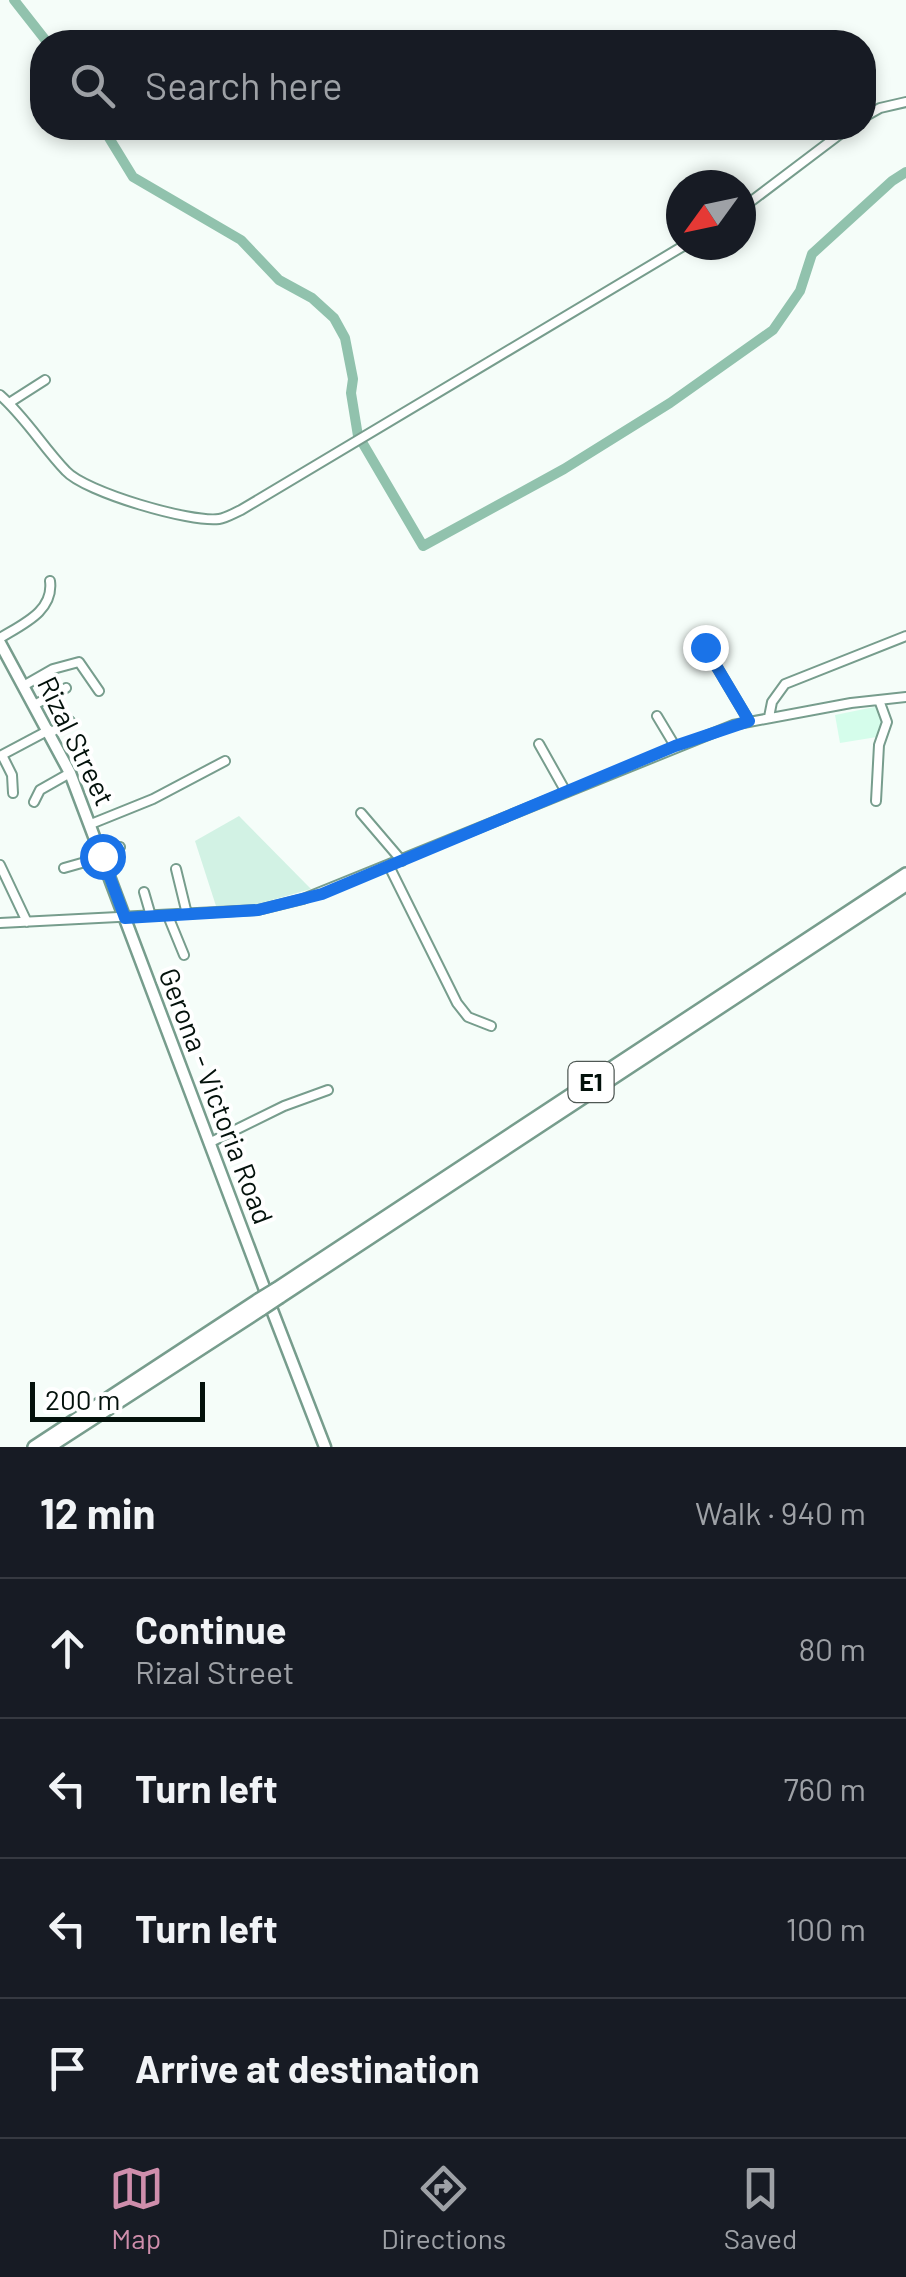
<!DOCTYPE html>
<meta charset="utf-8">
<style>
body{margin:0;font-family:Barlow,sans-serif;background:#20242c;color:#f1f3f6}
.compass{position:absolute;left:666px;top:170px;width:90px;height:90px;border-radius:50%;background:#171b24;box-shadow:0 5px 15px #0003;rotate:237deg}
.scale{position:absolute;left:30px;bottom:25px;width:175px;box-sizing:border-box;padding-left:10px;border:5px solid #03110b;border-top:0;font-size:28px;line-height:35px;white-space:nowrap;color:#03110b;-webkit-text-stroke:8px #fff;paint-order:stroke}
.stop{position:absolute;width:30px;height:30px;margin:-22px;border:8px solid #1a73e8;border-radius:50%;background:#fff}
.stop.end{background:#1a73e8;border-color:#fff;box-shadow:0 2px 10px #0008}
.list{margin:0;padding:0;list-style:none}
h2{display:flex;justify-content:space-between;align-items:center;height:130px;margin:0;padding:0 40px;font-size:42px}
h2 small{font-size:32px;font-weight:400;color:#9ea1a6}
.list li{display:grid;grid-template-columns:65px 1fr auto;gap:30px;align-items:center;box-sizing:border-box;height:140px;padding:0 40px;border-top:2px solid #363941}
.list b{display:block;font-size:38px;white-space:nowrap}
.list p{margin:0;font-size:32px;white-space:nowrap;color:#9ea1a6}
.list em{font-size:32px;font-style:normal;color:#9ea1a6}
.icon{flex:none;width:55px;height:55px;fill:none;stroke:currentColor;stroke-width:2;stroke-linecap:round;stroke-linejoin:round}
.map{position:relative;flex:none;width:906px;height:1447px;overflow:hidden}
.search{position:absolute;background:#171b24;box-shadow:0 5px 15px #0003;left:30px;right:30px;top:30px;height:110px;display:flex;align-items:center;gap:25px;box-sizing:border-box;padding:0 35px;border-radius:40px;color:#9ea1a6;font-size:38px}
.sheet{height:690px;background:#171b24}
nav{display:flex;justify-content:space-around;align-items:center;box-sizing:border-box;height:140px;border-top:2px solid #363941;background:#171b24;font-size:28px;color:#9ea1a6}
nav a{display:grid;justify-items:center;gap:5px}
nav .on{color:#cf8eac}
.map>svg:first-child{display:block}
</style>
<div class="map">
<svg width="906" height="1447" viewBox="0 0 906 1447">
<rect width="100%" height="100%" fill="#f5fdf9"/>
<path fill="#d5fdeb" d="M879,706l4,30 -43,7 -5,-28z"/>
<path fill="#d2f2e4" d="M239,816l72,73 -53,15 -42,2 -21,-65z"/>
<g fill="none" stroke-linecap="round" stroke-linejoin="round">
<path stroke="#91c2ad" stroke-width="10" d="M14,0l33,42
M103,128l30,49 108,63 38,40 33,18 22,20 11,20 8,41 -2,14 7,43
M362,442l61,104 141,-77 106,-66 103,-73 27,-39 12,-37 80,-73 14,-9"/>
<g stroke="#779d8d" stroke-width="12">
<path id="minor" d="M864,117l16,-9 26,-6
M741,209l107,-81
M0,395c26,23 43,52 66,76 19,21 125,52 153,48 7,-1 15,-6 22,-9l444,-265
M9,403l36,-23
M0,638c23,-14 54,-27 50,-57
M705,647l44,74
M25,685l28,-16 26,-7 20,29
M36,704l30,-16
M657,716l18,30
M769,717l3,-15 13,-18 121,-48
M50,733l20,-12
M539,744l27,48
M2,755l10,20 1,18
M0,756l49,-26
M876,801l3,-56 8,-23 -8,-22
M34,802l6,-12 30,-17
M361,813l41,48
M91,824l62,-25 72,-38
M103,856l17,-9
M0,865l27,57
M389,866l68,137 11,14 23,9
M64,868l39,-11
M176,869l11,45
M144,892l7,24
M168,916l16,39
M0,923l258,-13 45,-11 430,-174 118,-22 55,-6
M209,1143l75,-37 44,-16"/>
</g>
<g stroke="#779d8d" stroke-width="15">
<path id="major" d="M0,643l70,130 195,517
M272,1310l53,137"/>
</g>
<g stroke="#779d8d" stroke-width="16">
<path id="highway" d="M276,1289l630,-415
M280,1297l626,-412
M34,1447l224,-147
M49,1447l213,-138"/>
</g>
<use href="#minor" stroke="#fff" stroke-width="8"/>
<use href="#major" stroke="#fff" stroke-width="10"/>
<use href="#highway" stroke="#fff" stroke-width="11"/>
<g stroke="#779d8d" stroke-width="16" stroke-linecap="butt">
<path id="highway-bridge" d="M258,1300l18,-11
M262,1309l18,-12"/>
</g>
<use href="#highway-bridge" stroke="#fff" stroke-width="11"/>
</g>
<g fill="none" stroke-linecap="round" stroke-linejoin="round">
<path stroke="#1a73e8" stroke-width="12" d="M102,856l23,62 133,-8 64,-16 353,-148 74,-25 -44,-74"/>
</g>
<g text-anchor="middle" stroke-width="8" stroke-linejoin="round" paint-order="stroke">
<rect fill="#fff" stroke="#4f5854" stroke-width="2.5" x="568.5" y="1062" width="45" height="40" rx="8"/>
<g font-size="25" font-weight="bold" fill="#03110b">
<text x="591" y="1091">E1</text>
</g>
<g font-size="28" fill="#03110b" stroke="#fff">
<text transform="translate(76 741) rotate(64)" y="10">Rizal Street</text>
<text transform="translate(216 1096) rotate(69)" y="10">Gerona - Victoria Road</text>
</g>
</g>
</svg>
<svg class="compass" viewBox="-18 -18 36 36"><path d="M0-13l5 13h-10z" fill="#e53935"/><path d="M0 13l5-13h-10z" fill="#9ea1a6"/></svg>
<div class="scale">200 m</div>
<div class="stop" style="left:102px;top:856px"></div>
<div class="stop end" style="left:705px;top:647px"></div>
<div class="search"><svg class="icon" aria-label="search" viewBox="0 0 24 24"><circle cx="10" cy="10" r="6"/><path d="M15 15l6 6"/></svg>Search here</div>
</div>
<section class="sheet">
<h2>12 min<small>Walk · 940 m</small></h2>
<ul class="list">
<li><svg class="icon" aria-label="ahead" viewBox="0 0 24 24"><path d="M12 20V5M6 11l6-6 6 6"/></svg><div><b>Continue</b><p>Rizal Street</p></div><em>80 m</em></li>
<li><svg class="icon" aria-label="left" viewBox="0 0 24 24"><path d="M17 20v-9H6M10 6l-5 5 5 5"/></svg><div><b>Turn left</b></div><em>760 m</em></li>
<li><svg class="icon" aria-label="left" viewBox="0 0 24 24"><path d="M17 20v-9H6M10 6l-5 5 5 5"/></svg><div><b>Turn left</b></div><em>100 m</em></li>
<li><svg class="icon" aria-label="arrive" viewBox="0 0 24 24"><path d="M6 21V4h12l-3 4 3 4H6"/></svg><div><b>Arrive at destination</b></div></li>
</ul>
</section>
<nav>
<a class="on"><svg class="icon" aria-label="map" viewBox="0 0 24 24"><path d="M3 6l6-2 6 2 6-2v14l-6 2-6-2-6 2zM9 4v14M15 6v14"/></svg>Map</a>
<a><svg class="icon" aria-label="directions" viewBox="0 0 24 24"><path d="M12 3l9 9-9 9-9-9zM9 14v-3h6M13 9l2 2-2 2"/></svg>Directions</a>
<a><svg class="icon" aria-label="saved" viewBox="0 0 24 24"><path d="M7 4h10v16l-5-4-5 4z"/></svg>Saved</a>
</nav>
